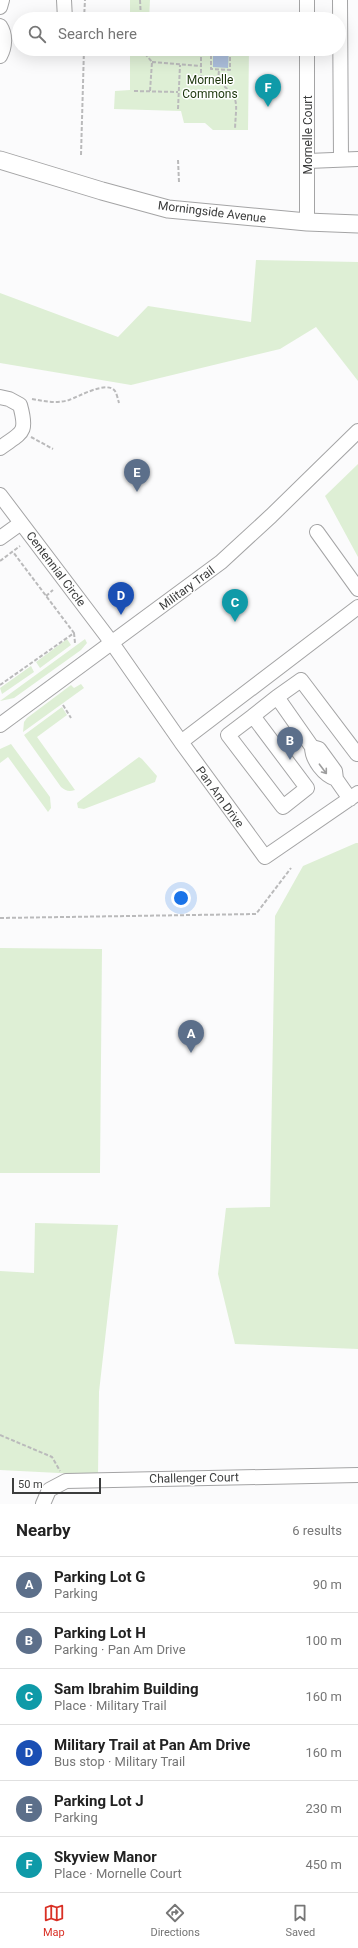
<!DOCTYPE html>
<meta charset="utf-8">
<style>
body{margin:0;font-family:Roboto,sans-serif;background:#f2f2f2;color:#222}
.scale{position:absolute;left:12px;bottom:10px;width:89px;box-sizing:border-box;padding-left:4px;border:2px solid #3c3d3d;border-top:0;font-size:11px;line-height:14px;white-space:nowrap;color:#3c3d3d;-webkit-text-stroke:3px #fff;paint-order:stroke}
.you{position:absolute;left:181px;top:898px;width:14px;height:14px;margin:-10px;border:3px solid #fff;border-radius:50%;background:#1a73e8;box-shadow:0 0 0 6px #1a73e833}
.badge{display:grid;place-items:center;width:26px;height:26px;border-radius:50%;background:#d93025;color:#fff;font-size:13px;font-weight:700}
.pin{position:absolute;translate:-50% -33px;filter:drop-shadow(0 1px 2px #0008)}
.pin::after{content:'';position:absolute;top:21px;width:14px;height:12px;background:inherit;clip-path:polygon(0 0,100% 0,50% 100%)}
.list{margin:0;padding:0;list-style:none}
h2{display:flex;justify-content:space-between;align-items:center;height:52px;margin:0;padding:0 16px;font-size:17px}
h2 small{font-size:13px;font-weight:400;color:#767676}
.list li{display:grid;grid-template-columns:26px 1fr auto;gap:12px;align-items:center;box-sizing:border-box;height:56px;padding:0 16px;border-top:1px solid #e0e0e0}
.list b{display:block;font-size:15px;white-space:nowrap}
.list p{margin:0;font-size:13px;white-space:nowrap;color:#767676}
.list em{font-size:13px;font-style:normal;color:#767676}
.icon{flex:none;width:22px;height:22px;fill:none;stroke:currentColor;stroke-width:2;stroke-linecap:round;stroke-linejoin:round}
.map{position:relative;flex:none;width:358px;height:1504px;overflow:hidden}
.search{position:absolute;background:#fff;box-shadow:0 4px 16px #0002;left:12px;right:12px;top:12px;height:44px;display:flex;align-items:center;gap:10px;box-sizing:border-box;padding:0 14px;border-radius:22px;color:#767676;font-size:15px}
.sheet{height:388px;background:#fff}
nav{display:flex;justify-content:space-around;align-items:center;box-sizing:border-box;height:56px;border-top:1px solid #e0e0e0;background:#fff;font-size:11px;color:#767676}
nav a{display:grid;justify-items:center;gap:2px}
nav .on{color:#d93025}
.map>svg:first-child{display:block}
</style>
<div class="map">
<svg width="358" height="1504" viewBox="0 0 358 1504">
<rect width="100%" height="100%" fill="#fbfbfc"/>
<path fill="#deefd5" d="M130,0h20l-1,19h-19z
M130,49h119l-1,81h-35l-8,-7h-21l-3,-12 -67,-2 1,-18 15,-1z
M256,260l102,2v119l-42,-54 -36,22 -149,36 -131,-22v-70l118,44 30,-31 103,16z
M358,464v93l-33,-61z
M67,639l4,6 -31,23 -4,-6z
M85,639l2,4 -6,7 -67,48 -14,3z
M31,666l3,6 -32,22 -2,-6z
M81,684l3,4 -61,44 1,-10 3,-4 44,-33 3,3z
M62,707l5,8 -30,22 38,53c-6,2 -9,1 -14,-3l-37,-52z
M11,744l39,53 1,11 -3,4 -40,-55 -8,6v-14z
M139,757l3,2 15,17 -2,6 -71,27 -6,-1 -1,-5 5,-4z
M356,843h2v506l-123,-5 -17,-70 8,-66 44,-1 5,-291 28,-50z
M0,948l102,1 -2,224h-100z
M35,1223l83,2 -19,167 -1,83 -98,-5v-199l34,2z"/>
<path fill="#abbdda" d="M213,49h16l-1,19 -15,-1z"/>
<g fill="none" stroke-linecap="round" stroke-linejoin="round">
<g stroke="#a4a4a5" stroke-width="16">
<path id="minor" d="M64,0l1,19
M307,0v19
M340,0l1,159
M0,7l2,-7
M0,26c6,9 5,21 0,30
M308,161l50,-2
M307,222v-173
M0,397l9,2 11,6c8,29 2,27 -20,43
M0,495l112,148 69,99 84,115 93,-64
M317,532l41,57
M0,538l21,-15
M253,716l-25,19 55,72 24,-19 -54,-72 24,-19
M0,725l221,-163 50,-46 87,-85
M181,742l177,-135
M312,747l-35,-50 24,-17 56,74
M336,779c-12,-4 -24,-19 -24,-32l7,2 16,22 1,8 14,20
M43,1504l6,-14 17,-9 292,-6"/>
</g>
<g stroke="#a4a4a5" stroke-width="19">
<path id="major" d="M0,160l102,31 66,18 139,13 51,2"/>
</g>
<path stroke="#bababb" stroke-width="2" stroke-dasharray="4 2" stroke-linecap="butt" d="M140,0l1,19
M84,19l1,-19
M141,49l11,13 -2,29
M211,49v20l19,1v-21
M201,51v29l17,1c23,18 18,20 17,48
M152,62l49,4
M218,81l1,-11
M134,91l44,1
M178,109l2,-44
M81,155l3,-106
M178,160l1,22
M32,399c12,2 24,5 37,1 9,-3 38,-20 46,-9 2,3 3,9 4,12
M31,437l22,12
M0,561l20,-15
M46,596l7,-6
M74,633l1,10
M0,685l74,-52 -61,-81
M63,705l8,13
M0,918l256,-4 35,-46
M0,1435l52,22 8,14"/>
<use href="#minor" stroke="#fff" stroke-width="14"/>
<use href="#major" stroke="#fff" stroke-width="17"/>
</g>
<defs><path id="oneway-shaft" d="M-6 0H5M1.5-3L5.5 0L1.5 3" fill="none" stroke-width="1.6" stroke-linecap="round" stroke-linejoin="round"/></defs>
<use stroke="#9e9e9e" href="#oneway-shaft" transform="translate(323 769) rotate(53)"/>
<g text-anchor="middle" stroke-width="3" stroke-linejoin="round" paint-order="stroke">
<g font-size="12" fill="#1c360b" stroke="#fff">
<text x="210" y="84">Mornelle<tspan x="210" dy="14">Commons</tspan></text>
</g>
<g font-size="12" fill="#3c3d3d" stroke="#fff">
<text transform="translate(308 135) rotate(-90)" y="4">Mornelle Court</text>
<text transform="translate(212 212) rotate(7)" y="4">Morningside Avenue</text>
<text transform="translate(56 569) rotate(53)" y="4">Centennial Circle</text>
<text transform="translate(187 588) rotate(-36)" y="4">Military Trail</text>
<text transform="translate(220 797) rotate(54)" y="4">Pan Am Drive</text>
<text transform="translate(194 1478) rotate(-1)" y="4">Challenger Court</text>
</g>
</g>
</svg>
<div class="scale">50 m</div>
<div class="you"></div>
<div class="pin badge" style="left:191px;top:1053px;background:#5c6f8a">A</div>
<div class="pin badge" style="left:290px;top:760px;background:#5c6f8a">B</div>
<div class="pin badge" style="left:235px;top:622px;background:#0f9aa8">C</div>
<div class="pin badge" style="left:121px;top:615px;background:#1a4fb4">D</div>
<div class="pin badge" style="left:137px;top:492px;background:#5c6f8a">E</div>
<div class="pin badge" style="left:268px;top:107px;background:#0f9aa8">F</div>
<div class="search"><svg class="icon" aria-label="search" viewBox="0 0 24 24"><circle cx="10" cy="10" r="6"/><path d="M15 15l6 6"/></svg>Search here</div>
</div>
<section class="sheet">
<h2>Nearby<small>6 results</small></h2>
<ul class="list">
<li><span class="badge" style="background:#5c6f8a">A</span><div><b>Parking Lot G</b><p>Parking</p></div><em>90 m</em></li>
<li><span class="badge" style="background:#5c6f8a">B</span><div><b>Parking Lot H</b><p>Parking · Pan Am Drive</p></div><em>100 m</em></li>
<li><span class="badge" style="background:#0f9aa8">C</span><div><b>Sam Ibrahim Building</b><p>Place · Military Trail</p></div><em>160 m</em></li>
<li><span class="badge" style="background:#1a4fb4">D</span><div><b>Military Trail at Pan Am Drive</b><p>Bus stop · Military Trail</p></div><em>160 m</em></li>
<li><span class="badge" style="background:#5c6f8a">E</span><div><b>Parking Lot J</b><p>Parking</p></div><em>230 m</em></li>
<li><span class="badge" style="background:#0f9aa8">F</span><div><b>Skyview Manor</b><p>Place · Mornelle Court</p></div><em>450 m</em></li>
</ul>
</section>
<nav>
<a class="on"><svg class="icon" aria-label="map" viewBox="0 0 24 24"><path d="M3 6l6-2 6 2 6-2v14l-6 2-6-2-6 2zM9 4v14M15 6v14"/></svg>Map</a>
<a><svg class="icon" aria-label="directions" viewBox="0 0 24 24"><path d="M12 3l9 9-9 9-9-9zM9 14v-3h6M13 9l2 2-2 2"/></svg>Directions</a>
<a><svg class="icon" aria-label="saved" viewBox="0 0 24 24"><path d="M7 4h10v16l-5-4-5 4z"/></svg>Saved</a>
</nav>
